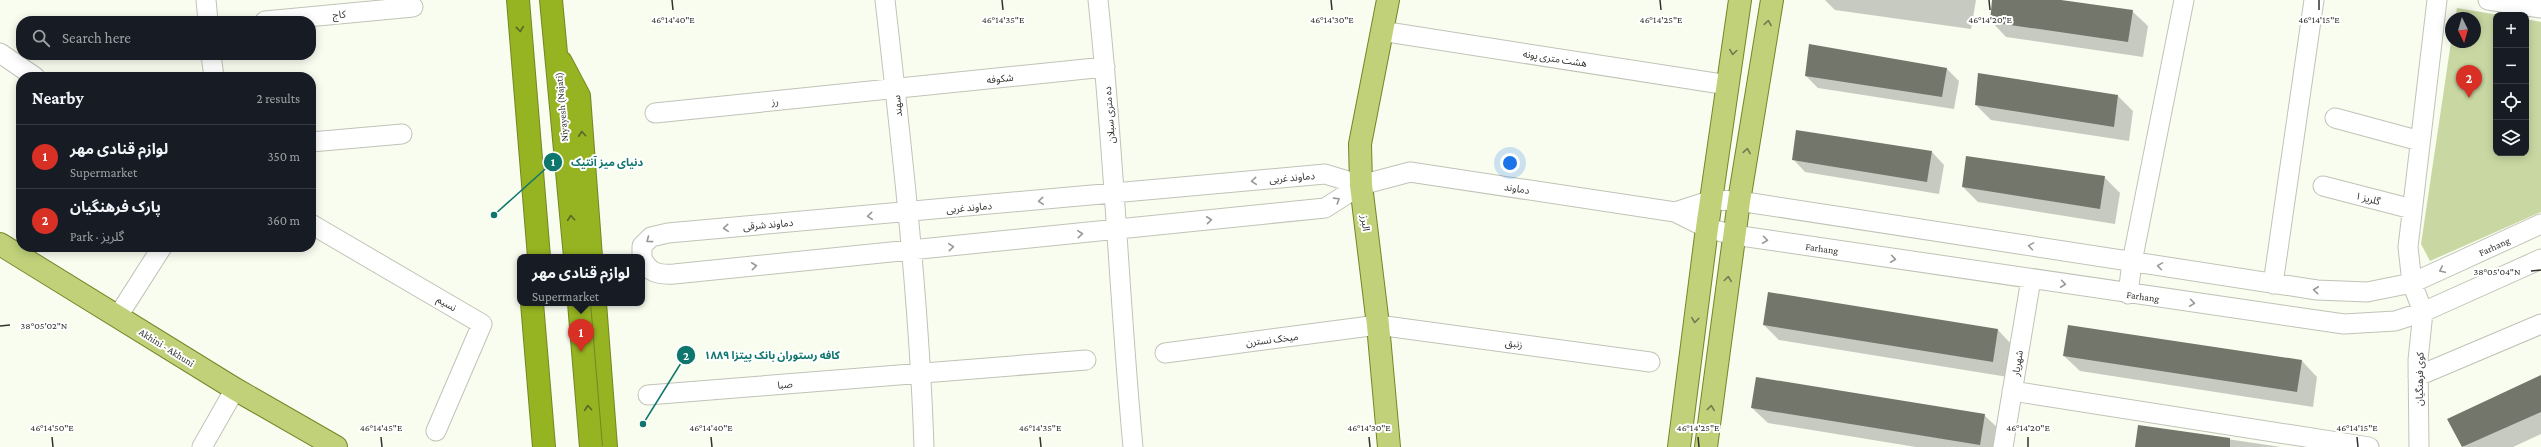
<!DOCTYPE html>
<meta charset="utf-8">
<style>
body{margin:0;font-family:"Crimson Pro","Noto Sans Arabic",serif;background:#242831;color:#f1f3f6}
.controls{position:absolute;right:12px;top:12px;display:grid;overflow:hidden;border-radius:8px;box-shadow:0 2px 10px #0003}
.controls button{width:36px;height:36px;display:grid;place-items:center;padding:0;border:0;border-bottom:1px solid #363941;background:#171b24;color:#f1f3f6;font:20px sans-serif}
.compass{position:absolute;left:2445px;top:12px;width:36px;height:36px;border-radius:50%;background:#171b24;box-shadow:0 2px 10px #0003;rotate:175deg}
.you{position:absolute;left:1510px;top:163px;width:14px;height:14px;margin:-10px;border:3px solid #fff;border-radius:50%;background:#1a73e8;box-shadow:0 0 0 6px #1a73e833}
.badge{display:grid;place-items:center;width:26px;height:26px;border-radius:50%;background:#d93025;color:#fff;font-size:13px;font-weight:700}
.pin{position:absolute;translate:-50% -33px;filter:drop-shadow(0 1px 2px #0008)}
.pin::after{content:'';position:absolute;top:21px;width:14px;height:12px;background:inherit;clip-path:polygon(0 0,100% 0,50% 100%)}
.popup{position:absolute;left:517px;top:254px;width:128px;height:52px;box-sizing:border-box;display:grid;place-content:center;border-radius:8px;background:#171b24;filter:drop-shadow(0 1px 3px #0005);font-size:13px;white-space:nowrap;color:#9ea1a6}
.popup b{font-size:15px;color:#f1f3f6}
.popup::after{content:'';position:absolute;left:50%;top:100%;margin-left:-8px;border:8px solid transparent;border-top-color:#171b24}
.list{margin:0;padding:0;list-style:none}
h2{display:flex;justify-content:space-between;align-items:center;height:52px;margin:0;padding:0 16px;font-size:17px}
h2 small{font-size:13px;font-weight:400;color:#9ea1a6}
.list li{display:grid;grid-template-columns:26px 1fr auto;gap:12px;align-items:center;box-sizing:border-box;height:64px;padding:0 16px;border-top:1px solid #363941}
.list b{display:block;font-size:15px;white-space:nowrap}
.list p{margin:0;font-size:13px;white-space:nowrap;color:#9ea1a6}
.list em{font-size:13px;font-style:normal;color:#9ea1a6}
.icon{flex:none;width:22px;height:22px;fill:none;stroke:currentColor;stroke-width:2;stroke-linecap:round;stroke-linejoin:round}
.map{position:relative;flex:none;width:2541px;height:447px;overflow:hidden}
.search{position:absolute;background:#171b24;box-shadow:0 2px 10px #0003;left:16px;top:16px;width:300px;height:44px;display:flex;align-items:center;gap:10px;box-sizing:border-box;padding:0 14px;border-radius:16px;color:#9ea1a6;font-size:15px}
.panel{position:absolute;background:#171b24;box-shadow:0 2px 10px #0003;left:16px;top:72px;width:300px;height:180px;border-radius:16px}
.map>svg:first-child{display:block}
</style>
<div class="map">
<svg width="2541" height="447" viewBox="0 0 2541 447">
<rect width="100%" height="100%" fill="#f9fdf0"/>
<path fill="#c9d8a3" d="M2457,8l42,7h-3v138h30v-134l15,3v190l-111,49 -9,-17 30,-202h24v-24h-20z"/>
<path fill="#0003" d="M1825,0h151l-5,29 -136,-19z
M1993,0h60l79,11 16,15 -5,31 -137,-20 -15,-16z
M1947,69l12,12 -5,28 -136,-21 -12,-12z
M1979,74l139,22 15,15 -4,30 -138,-21 -15,-15z
M1932,152l12,13 -5,29 -134,-22 -12,-13z
M2104,177l16,16 -5,31 -137,-22 -15,-15z
M1769,293l229,37 15,16 -5,31 -229,-37 -15,-15z
M2064,356l238,5 15,16 -4,30 -233,-36z
M2541,377v57l-28,13h-49l-15,-28z
M1752,408l232,7 16,15 -3,17h-81l-148,-24z
M2139,426l142,21h-145z"/>
<path fill="#73776b" d="M1992,0h69l72,10 -5,32 -138,-20z
M1809,44l138,24 -5,29 -137,-21z
M1978,73l140,22 -4,32 -139,-22z
M1796,130l136,21 -5,31 -135,-22z
M1966,156l139,20 -5,33 -138,-22z
M1768,292l230,37 -5,33 -230,-37z
M2068,325l234,35 -5,32 -234,-36z
M2541,375v37l-79,35 -15,-28z
M1756,377l229,37 -5,31 -229,-37z
M2138,425l92,13v9h-95z"/>
<g fill="none" stroke-linecap="round" stroke-linejoin="round">
<g stroke="#c0c3b7" stroke-width="21">
<path id="minor" d="M206,0l2,21
M885,0c17,149 34,297 39,447
M1098,0c16,149 21,298 35,447
M2488,0l53,8
M265,21l148,-14
M1381,31l347,54
M0,53l35,24
M211,55l3,22
M655,113l450,-46
M2335,118l85,23
M311,142l91,-8
M2323,186l89,23
M1675,212l37,-12 27,1 578,89 50,2 45,-9 129,-59
M311,224l171,100 -46,107
M642,257v-11l9,-9 17,-4 657,-59 36,11
M642,258c7,15 16,17 32,16l651,-66 36,-23 49,-13 265,40 32,16 27,7 610,89 51,-3 28,-9 118,-53
M2273,284l41,-284
M2128,294l4,-32 52,-262
M118,316l44,-69
M1165,353l213,-28 272,37
M2418,376l123,-52
M2012,391l357,56
M648,395l438,-35
M202,447l33,-58
M2003,447l28,-168
M2419,447l-1,-87 5,-48 -11,-29 -4,-36 29,-247"/>
</g>
<g stroke="#738626" stroke-width="24">
<path id="major" d="M1388,0l-28,144 1,41 17,140 11,122
M0,244l235,145 101,58
M1679,447l28,-219 33,-228
M1706,447l33,-246 33,-201"/>
</g>
<g stroke="#738626" stroke-width="24">
<path id="highway" d="M518,0l21,257
M551,0l24,257
M561,62l18,34 12,161
M532,303l12,144
M595,303l11,144"/>
</g>
<use href="#minor" stroke="#fff" stroke-width="19"/>
<use href="#major" stroke="#c0d17a" stroke-width="22"/>
<use href="#highway" stroke="#96b321" stroke-width="22"/>
<g stroke="#738626" stroke-width="24" stroke-linecap="butt">
<path id="highway-bridge" d="M579,303l12,144"/>
</g>
<use href="#highway-bridge" stroke="#96b321" stroke-width="22"/>
</g>
<defs><path id="oneway-chevron" d="M-2-3.5L2.5 0L-2 3.5" fill="none" stroke-width="1.6" stroke-linecap="round" stroke-linejoin="round"/></defs>
<g stroke="#717a50">
<use href="#oneway-chevron" transform="translate(1768 23) rotate(-81)"/>
<use href="#oneway-chevron" transform="translate(1733 52) rotate(98)"/>
<use href="#oneway-chevron" transform="translate(1747 151) rotate(-81)"/>
<use href="#oneway-chevron" transform="translate(1728 279) rotate(-82)"/>
<use href="#oneway-chevron" transform="translate(1695 320) rotate(97)"/>
<use href="#oneway-chevron" transform="translate(1711 408) rotate(-82)"/>
</g>
<g stroke="#596629">
<use href="#oneway-chevron" transform="translate(520 29) rotate(84)"/>
<use href="#oneway-chevron" transform="translate(582 134) rotate(-94)"/>
<use href="#oneway-chevron" transform="translate(571 218) rotate(-95)"/>
<use href="#oneway-chevron" transform="translate(588 408) rotate(-95)"/>
</g>
<g stroke="#989896">
<use href="#oneway-chevron" transform="translate(1254 181) rotate(175)"/>
<use href="#oneway-chevron" transform="translate(1337 200) rotate(-32)"/>
<use href="#oneway-chevron" transform="translate(1041 201) rotate(175)"/>
<use href="#oneway-chevron" transform="translate(870 216) rotate(175)"/>
<use href="#oneway-chevron" transform="translate(1209 220) rotate(-6)"/>
<use href="#oneway-chevron" transform="translate(726 228) rotate(175)"/>
<use href="#oneway-chevron" transform="translate(1080 234) rotate(-5)"/>
<use href="#oneway-chevron" transform="translate(649 240) rotate(143)"/>
<use href="#oneway-chevron" transform="translate(1765 240) rotate(8)"/>
<use href="#oneway-chevron" transform="translate(2031 246) rotate(-171)"/>
<use href="#oneway-chevron" transform="translate(951 247) rotate(-5)"/>
<use href="#oneway-chevron" transform="translate(1893 259) rotate(8)"/>
<use href="#oneway-chevron" transform="translate(754 266) rotate(-6)"/>
<use href="#oneway-chevron" transform="translate(2160 266) rotate(-171)"/>
<use href="#oneway-chevron" transform="translate(2442 270) rotate(155)"/>
<use href="#oneway-chevron" transform="translate(2063 284) rotate(8)"/>
<use href="#oneway-chevron" transform="translate(2316 290) rotate(-174)"/>
<use href="#oneway-chevron" transform="translate(2192 303) rotate(8)"/>
</g>
<path fill="none" stroke="#31322e" stroke-width="1.5" d="M672,0l1,10M1002,0l1,10M1331,0l1,10M1660,0l1,10M1989,0l1,10M2319,0v10M2531,271l10,-1M0,326l10,-1M52,437l1,10M381,437l1,10M711,437l1,10M1040,437l1,10M1369,437l1,10M1698,437l1,10M2028,437v10M2357,437l1,10"/>
<g text-anchor="middle" stroke-width="4" stroke-linejoin="round" paint-order="stroke">
<g font-size="10" fill="#31322e" stroke="#fff">
<text transform="translate(339 14) rotate(-5)" y="4">کاج</text>
<text transform="translate(1555 58) rotate(9)" y="4">هشت متری پونه</text>
<text transform="translate(1000 78) rotate(-6)" y="4">شکوفه</text>
<text transform="translate(775 101) rotate(-5)" y="4">رز</text>
<text transform="translate(897 106) rotate(-96)" y="4">سهند</text>
<text transform="translate(561 107) rotate(-95)" y="4">Niyayesh (Najati)</text>
<text transform="translate(1109 115) rotate(-94)" y="4">ده متری سبلان</text>
<text transform="translate(1292 177) rotate(-5)" y="4">دماوند غربی</text>
<text transform="translate(1517 188) rotate(9)" y="4">دماوند</text>
<text transform="translate(2368 198) rotate(15)" y="4">گلریز ۱</text>
<text transform="translate(969 207) rotate(-5)" y="4">دماوند غربی</text>
<text transform="translate(1366 223) rotate(83)" y="4">البرز</text>
<text transform="translate(768 224) rotate(-5)" y="4">دماوند شرقی</text>
<text transform="translate(2494 246) rotate(-25)" y="4">Farhang</text>
<text transform="translate(1822 248) rotate(8)" y="4">Farhang</text>
<text transform="translate(2143 296) rotate(8)" y="4">Farhang</text>
<text transform="translate(447 303) rotate(30)" y="4">نسیم</text>
<text transform="translate(1272 339) rotate(-7)" y="4">میخک نسترن</text>
<text transform="translate(1514 343) rotate(8)" y="4">زنبق</text>
<text transform="translate(167 347) rotate(32)" y="4">Akhini - Akhuni</text>
<text transform="translate(2017 363) rotate(-81)" y="4">شهریار</text>
<text transform="translate(2419 379) rotate(-89)" y="4">کوی فرهنگیان</text>
<text transform="translate(785 384) rotate(-5)" y="4">صبا</text>
</g>
</g>
<g font-size="10" text-anchor="middle" fill="#31322e" stroke="#fff" stroke-width="4" stroke-linejoin="round" paint-order="stroke">
<text x="673" y="23">46°14'40"E</text>
<text x="1003" y="23">46°14'35"E</text>
<text x="1332" y="23">46°14'30"E</text>
<text x="1661" y="23">46°14'25"E</text>
<text x="1990" y="23">46°14'20"E</text>
<text x="2319" y="23">46°14'15"E</text>
<text x="2497" y="275">38°05'04"N</text>
<text x="44" y="329">38°05'02"N</text>
<text x="52" y="431">46°14'50"E</text>
<text x="381" y="431">46°14'45"E</text>
<text x="711" y="431">46°14'40"E</text>
<text x="1040" y="431">46°14'35"E</text>
<text x="1369" y="431">46°14'30"E</text>
<text x="1698" y="431">46°14'25"E</text>
<text x="2028" y="431">46°14'20"E</text>
<text x="2357" y="431">46°14'15"E</text>
</g>
<path fill="none" stroke="#0f766e" stroke-width="1.5" d="M494 215L553 162M643 424L686 355"/>
<g fill="#0f766e" stroke="#fff" stroke-width="1.5">
<circle cx="494" cy="215" r="4"/>
<circle cx="643" cy="424" r="4"/>
<circle cx="553" cy="162" r="10"/>
<circle cx="686" cy="355" r="10"/>
</g>
<g font-size="12" text-anchor="middle" font-weight="bold" fill="#fff">
<text x="553" y="166">1</text>
<text x="686" y="360">2</text>
</g>
<g font-size="11" text-anchor="middle" font-weight="bold" fill="#0f766e" stroke="#fff" stroke-width="4" stroke-linejoin="round" paint-order="stroke">
<text x="607" y="166">دنیای میز آنتیک</text>
<text x="772" y="359">کافه رستوران بانک پیتزا ۱۸۸۹</text>
</g>
</svg>
<div class="controls">
<button>+</button>
<button>−</button>
<button><svg class="icon" aria-label="locate" viewBox="0 0 24 24"><circle cx="12" cy="12" r="6"/><path d="M12 2v4M12 18v4M2 12h4M18 12h4"/></svg></button>
<button><svg class="icon" aria-label="layers" viewBox="0 0 24 24"><path d="M12 4l9 5-9 5-9-5zM3 14l9 5 9-5"/></svg></button>
</div>
<svg class="compass" viewBox="-18 -18 36 36"><path d="M0-13l5 13h-10z" fill="#e53935"/><path d="M0 13l5-13h-10z" fill="#9ea1a6"/></svg>
<div class="you"></div>
<div class="pin badge" style="left:581px;top:352px">1</div>
<div class="popup"><b>لوازم قنادی مهر</b>Supermarket</div>
<div class="pin badge" style="left:2469px;top:98px">2</div>
<div class="search"><svg class="icon" aria-label="search" viewBox="0 0 24 24"><circle cx="10" cy="10" r="6"/><path d="M15 15l6 6"/></svg>Search here</div>
<section class="panel">
<h2>Nearby<small>2 results</small></h2>
<ul class="list">
<li><span class="badge">1</span><div><b>لوازم قنادی مهر</b><p>Supermarket</p></div><em>350 m</em></li>
<li><span class="badge">2</span><div><b>پارک فرهنگیان</b><p>Park · گلریز</p></div><em>360 m</em></li>
</ul>
</section>
</div>
